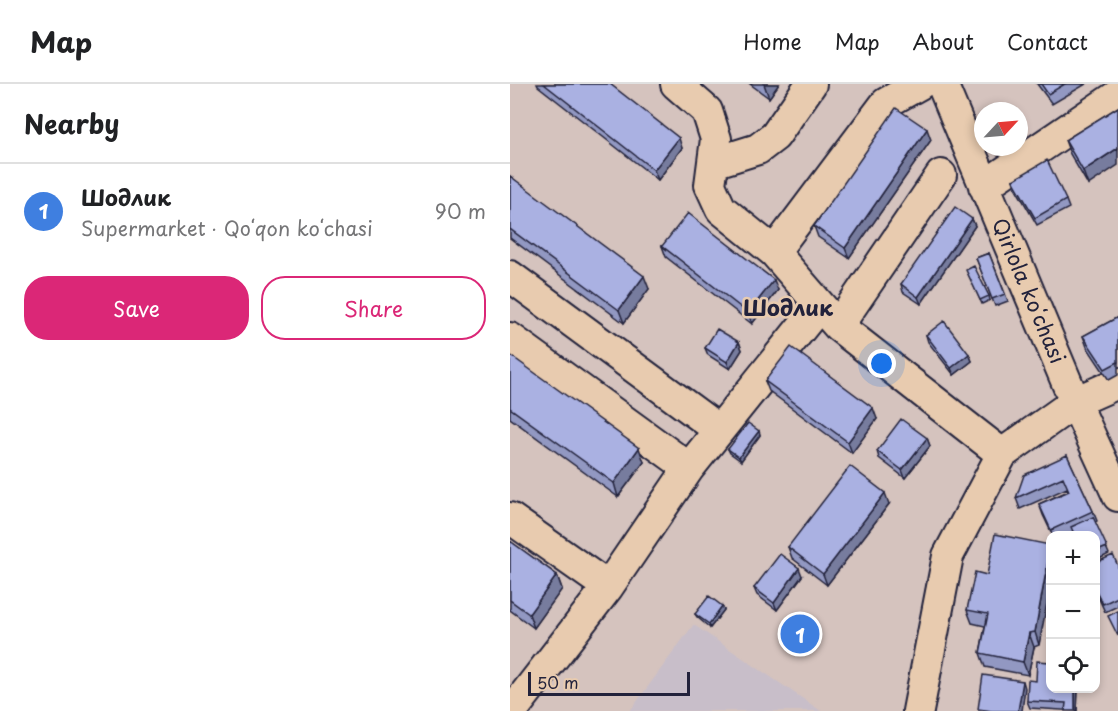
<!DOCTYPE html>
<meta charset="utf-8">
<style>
body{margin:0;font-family:"Playpen Sans",sans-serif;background:#f6f6f6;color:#202124}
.controls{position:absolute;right:18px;bottom:18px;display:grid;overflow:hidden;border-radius:12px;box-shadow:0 3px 9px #0003}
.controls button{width:54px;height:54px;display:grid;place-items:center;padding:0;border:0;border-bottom:2px solid #e0e0e0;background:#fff;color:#202124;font:30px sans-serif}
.compass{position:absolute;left:464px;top:18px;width:54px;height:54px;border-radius:50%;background:#fff;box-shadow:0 3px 9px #0003;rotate:64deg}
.scale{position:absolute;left:18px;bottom:15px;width:162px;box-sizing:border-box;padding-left:6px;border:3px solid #22223b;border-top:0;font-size:16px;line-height:21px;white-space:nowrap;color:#22223b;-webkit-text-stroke:4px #e8cbaf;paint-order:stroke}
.you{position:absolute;left:372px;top:280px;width:21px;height:21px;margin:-15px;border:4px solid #fff;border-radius:50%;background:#1a73e8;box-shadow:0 0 0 9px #1a73e833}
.badge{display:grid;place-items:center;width:39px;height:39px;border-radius:50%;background:#db2777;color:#fff;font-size:20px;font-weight:700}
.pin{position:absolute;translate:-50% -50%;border:3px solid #fff;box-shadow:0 2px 6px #0006}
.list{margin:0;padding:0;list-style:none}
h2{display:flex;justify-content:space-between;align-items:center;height:78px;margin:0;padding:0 24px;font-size:26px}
h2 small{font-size:20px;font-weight:400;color:#757577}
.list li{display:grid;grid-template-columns:39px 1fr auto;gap:18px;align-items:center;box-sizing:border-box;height:96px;padding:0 24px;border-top:2px solid #e0e0e0}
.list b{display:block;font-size:22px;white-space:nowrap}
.list p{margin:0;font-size:20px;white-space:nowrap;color:#757577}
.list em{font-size:20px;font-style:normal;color:#757577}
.actions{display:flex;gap:12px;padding:18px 24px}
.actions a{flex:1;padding:14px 0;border:2px solid #db2777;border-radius:24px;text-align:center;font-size:21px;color:#db2777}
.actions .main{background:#db2777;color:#fff}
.icon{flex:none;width:33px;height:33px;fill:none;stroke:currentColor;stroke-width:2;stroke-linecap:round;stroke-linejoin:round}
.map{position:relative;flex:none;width:608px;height:627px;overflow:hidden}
header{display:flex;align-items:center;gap:36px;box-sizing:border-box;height:84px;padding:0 30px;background:#fff;border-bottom:2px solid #e0e0e0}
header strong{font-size:28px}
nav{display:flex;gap:33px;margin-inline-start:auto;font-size:21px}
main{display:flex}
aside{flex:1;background:#fff}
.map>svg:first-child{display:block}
</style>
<header>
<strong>Map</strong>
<nav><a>Home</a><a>Map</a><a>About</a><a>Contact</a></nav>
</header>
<main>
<aside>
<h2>Nearby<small></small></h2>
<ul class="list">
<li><span class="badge" style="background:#3f7fe0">1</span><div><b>Шодлик</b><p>Supermarket · Qoʻqon koʻchasi</p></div><em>90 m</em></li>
</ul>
<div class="actions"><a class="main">Save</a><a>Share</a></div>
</aside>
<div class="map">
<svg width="608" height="627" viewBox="0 0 608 627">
<rect width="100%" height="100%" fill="#d5c3be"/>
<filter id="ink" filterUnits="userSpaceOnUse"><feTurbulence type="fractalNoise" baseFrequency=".0167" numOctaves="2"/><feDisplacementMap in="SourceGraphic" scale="12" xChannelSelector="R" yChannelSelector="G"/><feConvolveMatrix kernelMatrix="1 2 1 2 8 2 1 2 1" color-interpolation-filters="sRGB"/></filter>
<g filter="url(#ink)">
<path fill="#c8bec9" d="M184,540v1l127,86h-191z"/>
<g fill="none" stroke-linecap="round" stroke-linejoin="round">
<g stroke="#22223b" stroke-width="34">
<path id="minor" d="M166,0l31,27 9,28 -6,46 11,24 53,43 64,74 164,128
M432,0l133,318 43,94
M203,79l45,-14 17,-13 36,-52
M474,102l134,-91
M264,168l112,-149 34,-19
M0,192l209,154
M328,242l103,-151
M0,254l179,130
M0,434l98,69
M2,627l96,-124 81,-119 130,-162
M408,627l30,-155 54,-102 73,-52 43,-19"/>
</g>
<use href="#minor" stroke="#e8cbaf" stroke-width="30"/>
</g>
<path fill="#9298c2" stroke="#22223b" stroke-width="1.5" d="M27,0h73l72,64 -24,32 -120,-94z
M240,0h29l-10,14z
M527,0h49l-34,20z
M608,23l-30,78 -18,-31 -5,-14z
M421,56l-82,118 -31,-21 -4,-11z
M0,92l139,113 -25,34 -114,-85z
M503,96l53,20 3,8 -32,17 -22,-38z
M462,135l3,7 -54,78 -18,-12 -2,-8z
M152,162l116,44 -26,34 -86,-67z
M479,169l19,48 -13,5 -19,-48z
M458,189l21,23 1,4 -8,4z
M608,233v58l-9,5 -22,-33 -4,-11z
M416,251l43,19 3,7 -18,14 -26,-33z
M229,258l3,8 -12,19 -22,-14 -3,-7z
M0,271l134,107 -26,35 -108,-79z
M255,297l112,38 -25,34 -83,-62z
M249,347l1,4 -19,26 -11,-8 -2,-4z
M417,354l3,8 -25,32 -26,-20 -2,-7z
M557,371l26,56 4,10 -2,1 14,32 -14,7v-25h-20l-2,-4 -8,4h-12l-10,-21 -4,-11 29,-13 -1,-3 -47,21 -4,-11z
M379,420l-62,81 -35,-27 -4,-11z
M0,457l47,34 5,14 -28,39 -24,-18z
M540,461l-11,100 -5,2 -6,28 -43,-8 -5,-14 5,-27 -13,-3 -5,-13 20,-35z
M585,479l23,3v40l-13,6 -10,-22z
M292,492l-25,34 -20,-15 -3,-7z
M212,522l2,4 -14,18 -13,-11 -2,-3z
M526,597l14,7h28l-1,23 -47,-3 -3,-7z"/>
<path fill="#777c9e" stroke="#22223b" stroke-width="1.5" d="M254,0h15l-10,14z
M417,45l4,11 -82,118 -4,-10z
M169,54l3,10 -24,32 -4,-10z
M608,64v17l-30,20 -5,-14z
M462,135l3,7 -54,78 -3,-7z
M134,192l5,13 -25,34 -5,-13z
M264,196l4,10 -26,34 -4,-11z
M229,258l3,8 -12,19 -3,-7z
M459,270l3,7 -18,14 -3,-7z
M363,324l4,11 -25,34 -4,-11z
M249,347l1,4 -19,26 -2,-4z
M417,354l3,8 -25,32 -3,-8z
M129,364l5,14 -26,35 -4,-14z
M375,409l4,11 -62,81 -4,-11z
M540,466v38l-11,57 -4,-13z
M289,484l3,8 -25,34 -3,-7z
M47,491l5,14 -28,39 -5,-14z
M212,522l2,4 -14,18 -1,-4z
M519,549l5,14 -6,28 -5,-13z
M513,597l2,7 -3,23h-4z
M565,604h3l-1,23h-2z"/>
<path fill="#aab1e2" stroke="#22223b" stroke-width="1.5" d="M34,0h66l69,54 -25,32z
M531,0h24l-17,10z
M608,23v41l-35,23 -18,-31z
M386,24l31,21 -82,119 -31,-22z
M537,76l19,40 -31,18 -22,-38z
M0,92l134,100 -25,34 -109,-81z
M445,123l17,12 -54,78 -17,-13z
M178,129l86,67 -26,33 -86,-67z
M479,169l16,41 -13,5 -16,-41z
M464,182l15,30 -9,4 -14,-30z
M608,233v45l-13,7 -22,-33z
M434,237l25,33 -18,14 -25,-33z
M207,245l22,13 -12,20 -22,-14z
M281,263l82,61 -25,34 -83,-61z
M0,271l129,93 -25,35 -104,-75z
M391,335l26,19 -25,32 -25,-19z
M238,339l11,8 -20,26 -11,-8z
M557,371l26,56 -42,19 -12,-26 30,-13 -6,-14 -47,21 8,-23z
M340,382l35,27 -62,81 -35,-27z
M583,433l14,30 -12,5v-16h-20l-4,-9z
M485,450l55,11v5l-15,82 -6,1 -6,29 -43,-9 8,-39 -21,-4 8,-38 12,3z
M0,457l47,34 -28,39 -19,-14z
M270,470l19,14 -25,35 -20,-15z
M603,471l5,11v31l-15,7 -8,-15v-26z
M199,512l13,10 -13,18 -14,-10z
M608,527v25l-10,-20z
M527,577l13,1v26h25v23h-10l1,-8 -39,-2 1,-21 8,1z
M473,591l40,6 -5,30h-26l-14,-2z"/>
</g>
<g text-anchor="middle" stroke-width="5" stroke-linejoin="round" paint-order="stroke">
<g font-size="21" fill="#22223b" stroke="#e8cbaf">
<text transform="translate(518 207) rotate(67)" y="7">Qirlola koʻchasi</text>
</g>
<g font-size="22" font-weight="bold" fill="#22223b" stroke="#e8cbaf">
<text x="278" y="232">Шодлик</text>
</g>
</g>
</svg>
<div class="controls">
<button>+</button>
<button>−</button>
<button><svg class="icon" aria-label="locate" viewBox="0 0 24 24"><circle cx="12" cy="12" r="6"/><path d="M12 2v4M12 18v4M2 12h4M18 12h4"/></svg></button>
</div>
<svg class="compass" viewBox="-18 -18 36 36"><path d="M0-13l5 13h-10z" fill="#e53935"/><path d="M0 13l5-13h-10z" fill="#757577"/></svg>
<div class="scale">50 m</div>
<div class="you"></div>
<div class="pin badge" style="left:290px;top:550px;background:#3f7fe0">1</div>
</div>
</main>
